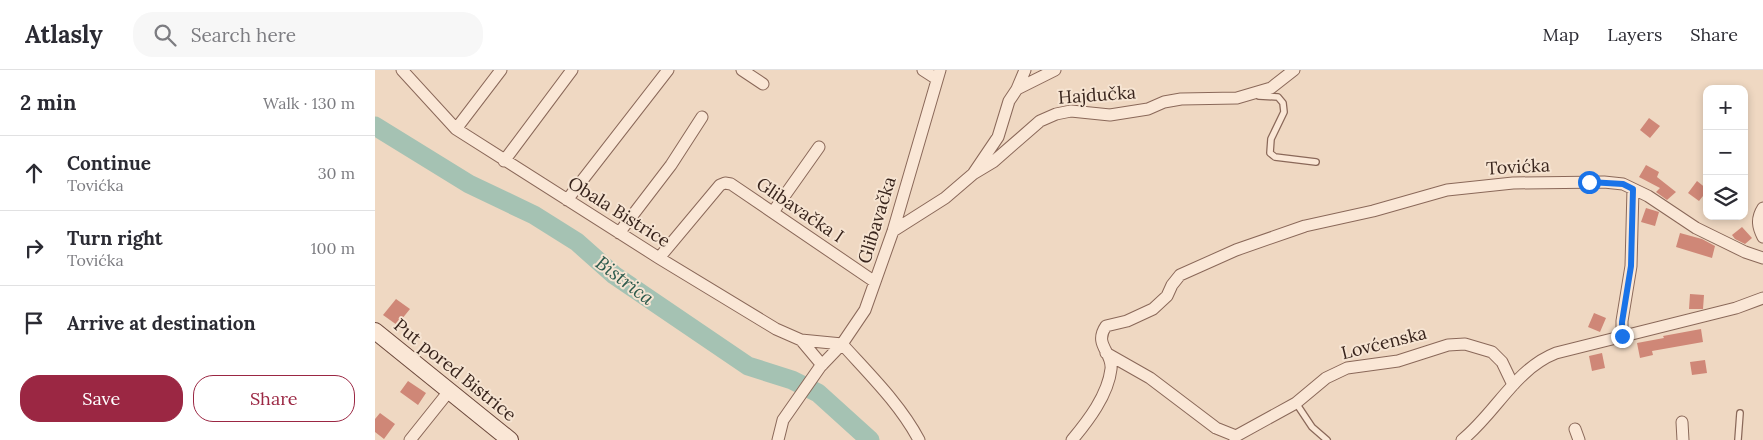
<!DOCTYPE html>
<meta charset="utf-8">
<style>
body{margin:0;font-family:Lora,serif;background:#f7f7f7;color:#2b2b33}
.controls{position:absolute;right:15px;top:15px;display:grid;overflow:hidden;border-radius:10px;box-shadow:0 2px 8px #0003}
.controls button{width:45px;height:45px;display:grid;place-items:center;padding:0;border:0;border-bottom:1px solid #e1e1e2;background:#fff;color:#2b2b33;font:25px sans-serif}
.stop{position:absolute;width:15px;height:15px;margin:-11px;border:4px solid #1a73e8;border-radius:50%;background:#fff}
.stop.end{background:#1a73e8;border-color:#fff;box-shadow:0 1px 5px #0008}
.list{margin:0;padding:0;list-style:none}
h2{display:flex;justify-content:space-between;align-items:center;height:65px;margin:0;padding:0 20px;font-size:21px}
h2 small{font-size:16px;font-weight:400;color:#7c7c81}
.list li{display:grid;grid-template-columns:32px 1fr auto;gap:15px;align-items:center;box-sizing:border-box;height:75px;padding:0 20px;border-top:1px solid #e1e1e2}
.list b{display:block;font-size:19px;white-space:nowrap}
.list p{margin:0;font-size:16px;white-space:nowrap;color:#7c7c81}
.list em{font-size:16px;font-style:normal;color:#7c7c81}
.actions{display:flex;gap:10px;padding:15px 20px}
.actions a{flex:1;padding:11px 0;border:1px solid #9b2743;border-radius:20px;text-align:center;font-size:18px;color:#9b2743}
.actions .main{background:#9b2743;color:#fff}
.icon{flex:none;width:28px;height:28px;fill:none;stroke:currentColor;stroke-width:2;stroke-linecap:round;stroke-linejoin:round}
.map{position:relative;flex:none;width:1388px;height:370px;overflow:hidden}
header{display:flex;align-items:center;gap:30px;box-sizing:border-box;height:70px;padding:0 25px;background:#fff;border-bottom:1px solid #e1e1e2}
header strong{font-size:24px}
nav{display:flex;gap:28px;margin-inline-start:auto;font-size:18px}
.search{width:350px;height:45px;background:#f7f7f7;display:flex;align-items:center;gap:12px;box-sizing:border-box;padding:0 18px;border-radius:20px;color:#7c7c81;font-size:19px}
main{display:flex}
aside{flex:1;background:#fff}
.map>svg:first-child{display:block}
</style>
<header>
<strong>Atlasly</strong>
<div class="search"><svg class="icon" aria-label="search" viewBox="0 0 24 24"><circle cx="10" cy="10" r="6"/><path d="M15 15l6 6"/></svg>Search here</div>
<nav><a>Map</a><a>Layers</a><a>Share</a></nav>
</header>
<main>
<aside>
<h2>2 min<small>Walk · 130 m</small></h2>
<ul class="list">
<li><svg class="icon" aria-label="ahead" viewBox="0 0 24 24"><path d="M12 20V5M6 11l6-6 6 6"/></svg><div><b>Continue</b><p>Tovićka</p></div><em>30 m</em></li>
<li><svg class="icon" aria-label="right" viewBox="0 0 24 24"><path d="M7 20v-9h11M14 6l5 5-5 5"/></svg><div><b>Turn right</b><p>Tovićka</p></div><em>100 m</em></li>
<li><svg class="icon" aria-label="arrive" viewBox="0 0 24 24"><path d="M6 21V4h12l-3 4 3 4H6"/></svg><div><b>Arrive at destination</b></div></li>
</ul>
<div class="actions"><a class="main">Save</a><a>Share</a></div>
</aside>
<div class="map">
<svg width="1388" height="370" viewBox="0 0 1388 370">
<rect width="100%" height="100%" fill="#efd8c2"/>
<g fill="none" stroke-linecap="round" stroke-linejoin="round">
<path stroke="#a5c2b3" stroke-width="19" d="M0,56l94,58 65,31 43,27 37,33 134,91 44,14 26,13 52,47"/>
</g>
<path fill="#cf8777" d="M1274,48l11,8 -10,12 -10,-8z
M1271,95l13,7 -2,5 19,15 -9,8 -11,-8 4,-4 -21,-11z
M1322,111l10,8v2l-8,10 -11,-8z
M1271,138l13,4 -4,14 -14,-4z
M1367,157l10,11 -7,6 -10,-5 -3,-4z
M1305,163l22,6 13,7 -3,12 -36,-11z
M1315,224l14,1 -1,14h-14z
M21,229l14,10 -13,16 -14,-10z
M1219,243l12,5 -6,14 -12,-5z
M1326,259l2,13 -51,9 1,4 -13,3 -3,-15 27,-5 -1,-2z
M1227,283l3,15 -13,3 -3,-15z
M1330,290l2,13 -15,2 -2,-13z
M33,311l18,12 -8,12 -18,-13z
M5,343l15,11 -11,15 -9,-7v-13z"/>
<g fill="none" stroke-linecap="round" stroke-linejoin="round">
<g stroke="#8a6859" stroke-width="8">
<path id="lane" d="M884,26l19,1 5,6 1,9 -13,27 -1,14 5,4 41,5
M921,333l16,24 15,13
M1363,370l2,-27"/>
</g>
<g stroke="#8a6859" stroke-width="13">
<path id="street" d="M27,0l54,59 203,129 117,71 25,11 41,4
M367,0l21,14
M548,0l14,9
M642,19l8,-19
M81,59l45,-59
M129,91l68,-91
M598,104l20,-12 47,-41 16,-7 15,-3 39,4 38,-6 16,-7 17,-3 56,-1 34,-10 23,-18
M192,130l101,-130
M1388,138c-7,11 -5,19 0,29
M398,142l46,-65
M518,161l52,-33 28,-24 25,-37 11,-36 8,-12 38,-19
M244,163l52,-68 31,-48
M284,188l61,-73 5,-2 6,1 144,98
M1247,266v-15l9,-55 2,-77
M426,270l21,25
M467,274c27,30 58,60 77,96
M731,283l44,25 66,50 20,8
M1307,352l1,18
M1200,359l4,11
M35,370l40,-50
M403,370l5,-20 37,-53 22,-23 23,-34 28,-79 47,-161
M697,370c16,-19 36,-45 39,-71 2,-17 -18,-24 -5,-43l21,-5 26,-12 14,-13 5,-11 8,-10 56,-25 69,-24 68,-15 74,-21 66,-7 91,-1 19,2 25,12 48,32 49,24 18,6
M860,370l1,-4 60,-33 30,-25 21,-10 51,-7 50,-16 17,-1 27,8 10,10 11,23
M1087,370c33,-26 53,-71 94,-87l180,-45 27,-10"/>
</g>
<g stroke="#6c493c" stroke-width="18">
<path id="secondary" d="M0,261l135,109"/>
</g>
<use href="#lane" stroke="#fae7d6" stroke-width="5.5"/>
<use href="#street" stroke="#fae7d6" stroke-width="11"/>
<use href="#secondary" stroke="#fae7d6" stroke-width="16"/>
</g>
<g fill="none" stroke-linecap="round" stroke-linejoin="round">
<path stroke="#1a73e8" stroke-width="6" d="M1214,112l34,2 10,5 -2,77 -9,56v14"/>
</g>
<g text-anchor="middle" stroke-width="4" stroke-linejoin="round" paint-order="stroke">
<g font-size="18" fill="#39251d" stroke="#f6e4d2">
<text transform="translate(722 25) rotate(-4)" y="6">Hajdučka</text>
<text transform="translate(1143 97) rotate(-3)" y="6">Tovićka</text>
<text transform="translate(425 140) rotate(34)" y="6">Glibavačka I</text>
<text transform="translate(244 142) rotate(32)" y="6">Obala Bistrice</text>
<text transform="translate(502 150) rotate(-73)" y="6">Glibavačka</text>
<text transform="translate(1009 273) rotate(-14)" y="6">Lovćenska</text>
<text transform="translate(80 300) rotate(39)" y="6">Put pored Bistrice</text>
</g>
<g font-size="19" font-style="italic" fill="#2c5a4c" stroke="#f6e4d2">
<text transform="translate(250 210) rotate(37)" y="7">Bistrica</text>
</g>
</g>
</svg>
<div class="controls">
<button>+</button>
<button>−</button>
<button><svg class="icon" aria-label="layers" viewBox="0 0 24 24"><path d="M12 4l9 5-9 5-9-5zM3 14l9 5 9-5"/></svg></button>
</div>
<div class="stop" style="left:1214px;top:112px"></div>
<div class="stop end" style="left:1247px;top:266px"></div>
</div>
</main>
